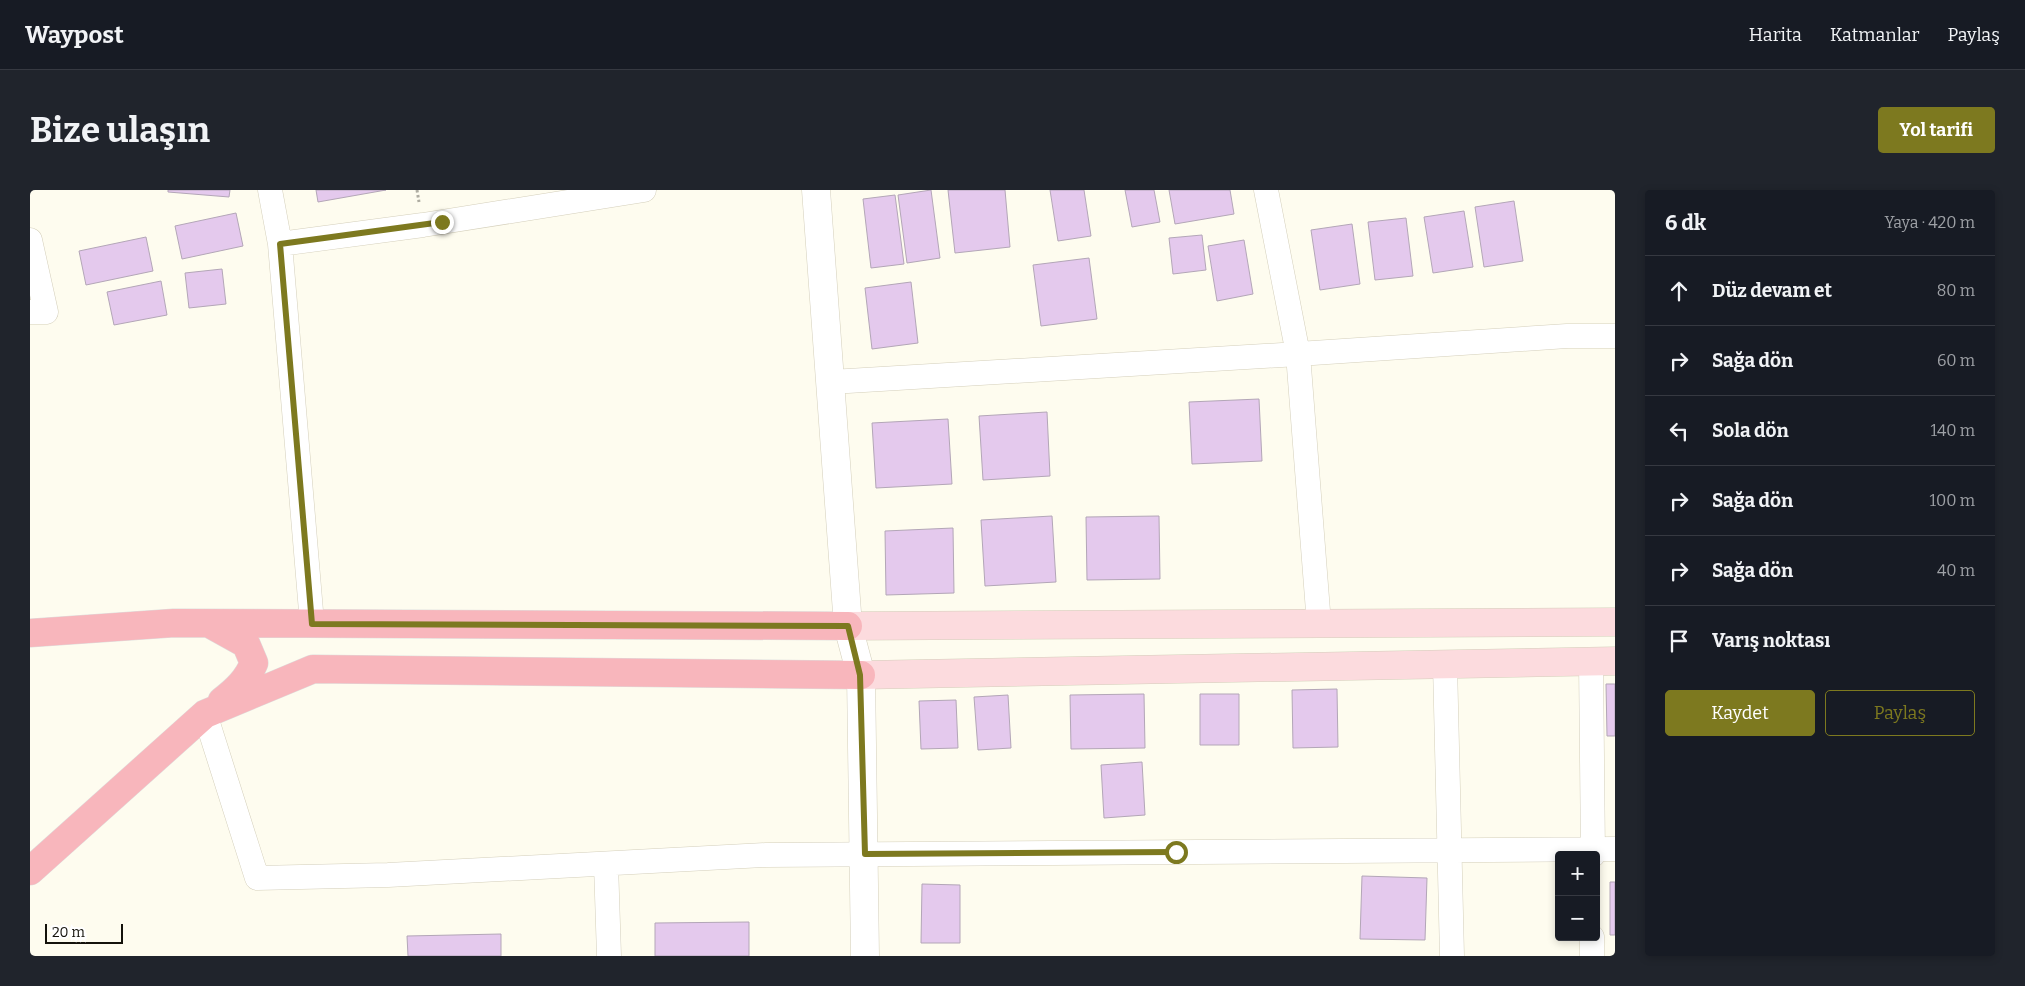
<!DOCTYPE html>
<html lang="tr">
<meta charset="utf-8">
<style>
body{margin:0;font-family:Bitter,serif;background:#20242c;color:#f1f3f6}
.controls{position:absolute;right:15px;bottom:15px;display:grid;overflow:hidden;border-radius:5px;box-shadow:0 2px 8px #0003}
.controls button{width:45px;height:45px;display:grid;place-items:center;padding:0;border:0;border-bottom:1px solid #363941;background:#171b24;color:#f1f3f6;font:25px sans-serif}
.scale{position:absolute;left:15px;bottom:12px;width:78px;box-sizing:border-box;padding-left:5px;border:2px solid #14120b;border-top:0;font-size:14px;line-height:18px;white-space:nowrap;color:#14120b;-webkit-text-stroke:4px #fff;paint-order:stroke}
.stop{position:absolute;width:15px;height:15px;margin:-11px;border:4px solid #7d791f;border-radius:50%;background:#fff}
.stop.end{background:#7d791f;border-color:#fff;box-shadow:0 1px 5px #0008}
.list{margin:0;padding:0;list-style:none}
h2{display:flex;justify-content:space-between;align-items:center;height:65px;margin:0;padding:0 20px;font-size:21px}
h2 small{font-size:16px;font-weight:400;color:#9ea1a6}
.list li{display:grid;grid-template-columns:32px 1fr auto;gap:15px;align-items:center;box-sizing:border-box;height:70px;padding:0 20px;border-top:1px solid #363941}
.list b{display:block;font-size:19px;white-space:nowrap}
.list em{font-size:16px;font-style:normal;color:#9ea1a6}
.actions{display:flex;gap:10px;padding:15px 20px}
.actions a{flex:1;padding:11px 0;border:1px solid #7d791f;border-radius:5px;text-align:center;font-size:18px;color:#7d791f}
.actions .main{background:#7d791f;color:#fff}
.icon{flex:none;width:28px;height:28px;fill:none;stroke:currentColor;stroke-width:2;stroke-linecap:round;stroke-linejoin:round}
.map{position:relative;flex:none;width:1585px;height:766px;overflow:hidden;border-radius:5px}
header{display:flex;align-items:center;gap:30px;box-sizing:border-box;height:70px;padding:0 25px;background:#171b24;border-bottom:1px solid #363941}
header strong{font-size:24px}
nav{display:flex;gap:28px;margin-inline-start:auto;font-size:18px}
.intro{display:flex;align-items:center;justify-content:space-between;box-sizing:border-box;height:120px;padding:0 30px}
h1{margin:0;font-size:35px}
.button{padding:12px 22px;border-radius:5px;background:#7d791f;color:#fff;font-size:18px;font-weight:700}
main{display:flex;gap:30px;padding:0 30px}
aside{flex:1;background:#171b24;border-radius:5px;box-shadow:0 2px 8px #0003}
.map>svg:first-child{display:block}
</style>
<header>
<strong>Waypost</strong>
<nav><a>Harita</a><a>Katmanlar</a><a>Paylaş</a></nav>
</header>
<div class="intro"><h1>Bize ulaşın</h1><a class="button">Yol tarifi</a></div>
<main>
<div class="map">
<svg width="1585" height="766" viewBox="0 0 1585 766">
<rect width="100%" height="100%" fill="#fefcef"/>
<path fill="#e4c9ed" stroke="#b3a6b7" d="M138,0h62l-1,7 -61,-5z
M286,0h70l-68,12z
M901,0l9,68 -33,5 -9,-68z
M918,0h57l5,57 -55,6z
M1020,0h34l7,46 -33,5z
M1095,0h29l6,32 -28,5z
M1139,0h61l4,24 -59,10z
M865,5l9,69 -33,4 -8,-69z
M1484,11l9,60 -39,6 -9,-60z
M1434,21l9,56 -40,6 -9,-56z
M206,23l7,33 -61,13 -7,-33z
M1376,28l7,58 -38,4 -7,-58z
M1322,34l8,60 -40,6 -9,-60z
M1172,45l4,35 -33,4 -4,-36z
M116,47l7,34 -67,14 -7,-34z
M1214,50l9,54 -36,7 -9,-55z
M1059,68l8,61 -56,7 -8,-61z
M192,79l4,35 -37,4 -4,-35z
M131,91l6,34 -53,10 -7,-33z
M881,92l7,61 -46,6 -7,-61z
M1229,209l3,62 -70,3 -3,-62z
M1017,222l3,64 -67,4 -4,-64z
M918,229l4,65 -76,4 -4,-65z
M1022,326l4,66 -71,4 -4,-66z
M1129,326l1,63 -73,1 -1,-63z
M923,338l1,65 -68,2 -1,-64z
M1576,494h9v52h-8z
M1307,499l1,58 -45,1 -1,-58z
M1114,504l1,54 -74,1 -1,-54z
M1170,504h39v51h-39z
M978,505l3,53 -33,2 -4,-53z
M926,510l2,48 -37,1 -2,-48z
M1112,572l3,53 -41,3 -3,-53z
M1332,686l65,2 -2,62 -65,-1z
M1580,692h5v53h-5z
M892,694l38,1v58h-39z
M719,732v34h-94v-33z
M471,744v22h-93l-1,-20z"/>
<g fill="none" stroke-linecap="round" stroke-linejoin="round">
<g stroke="#d4cfbb" stroke-width="25">
<path id="minor" d="M240,0l10,54 143,-19 221,-35
M1236,0l32,164 21,270
M0,50l16,72h-16
M250,54l32,379
M801,192l467,-28 269,-18h48
M1561,471l2,194
M1415,474l7,292
M175,524l52,164 131,-3 378,-20 849,-6
M576,674l3,92
M1562,766v-19"/>
</g>
<g stroke="#d4cfbb" stroke-width="29">
<path id="tertiary" d="M786,0l32,436 13,49 4,281"/>
</g>
<g stroke="#d4cfbb" stroke-width="29">
<path id="secondary" d="M818,436l767,-4
M831,485l754,-14"/>
</g>
<g stroke="#dededd" stroke-width="29">
<path id="primary" d="M180,434l36,20 8,19c-7,17 -18,27 -32,38
M0,443l144,-10 674,3
M0,681l175,-157 108,-45 548,6"/>
</g>
<path stroke="#aeaca1" stroke-width="3" stroke-dasharray="2.5 2.5" stroke-linecap="butt" d="M387,0l2,12"/>
<use href="#minor" stroke="#fff" stroke-width="24"/>
<use href="#tertiary" stroke="#fff" stroke-width="28"/>
<use href="#secondary" stroke="#fcdbde" stroke-width="28"/>
<use href="#primary" stroke="#f8b6bc" stroke-width="28"/>
</g>
<g fill="none" stroke-linecap="round" stroke-linejoin="round">
<path stroke="#7d791f" stroke-width="6" d="M412,32l-162,22 32,380 536,2 12,49 5,179 311,-2"/>
</g>
</svg>
<div class="controls">
<button>+</button>
<button>−</button>
</div>
<div class="scale">20 m</div>
<div class="stop" style="left:1146px;top:662px"></div>
<div class="stop end" style="left:412px;top:32px"></div>
</div>
<aside>
<h2>6 dk<small>Yaya · 420 m</small></h2>
<ul class="list">
<li><svg class="icon" aria-label="ahead" viewBox="0 0 24 24"><path d="M12 20V5M6 11l6-6 6 6"/></svg><div><b>Düz devam et</b></div><em>80 m</em></li>
<li><svg class="icon" aria-label="right" viewBox="0 0 24 24"><path d="M7 20v-9h11M14 6l5 5-5 5"/></svg><div><b>Sağa dön</b></div><em>60 m</em></li>
<li><svg class="icon" aria-label="left" viewBox="0 0 24 24"><path d="M17 20v-9H6M10 6l-5 5 5 5"/></svg><div><b>Sola dön</b></div><em>140 m</em></li>
<li><svg class="icon" aria-label="right" viewBox="0 0 24 24"><path d="M7 20v-9h11M14 6l5 5-5 5"/></svg><div><b>Sağa dön</b></div><em>100 m</em></li>
<li><svg class="icon" aria-label="right" viewBox="0 0 24 24"><path d="M7 20v-9h11M14 6l5 5-5 5"/></svg><div><b>Sağa dön</b></div><em>40 m</em></li>
<li><svg class="icon" aria-label="arrive" viewBox="0 0 24 24"><path d="M6 21V4h12l-3 4 3 4H6"/></svg><div><b>Varış noktası</b></div></li>
</ul>
<div class="actions"><a class="main">Kaydet</a><a>Paylaş</a></div>
</aside>
</main>
